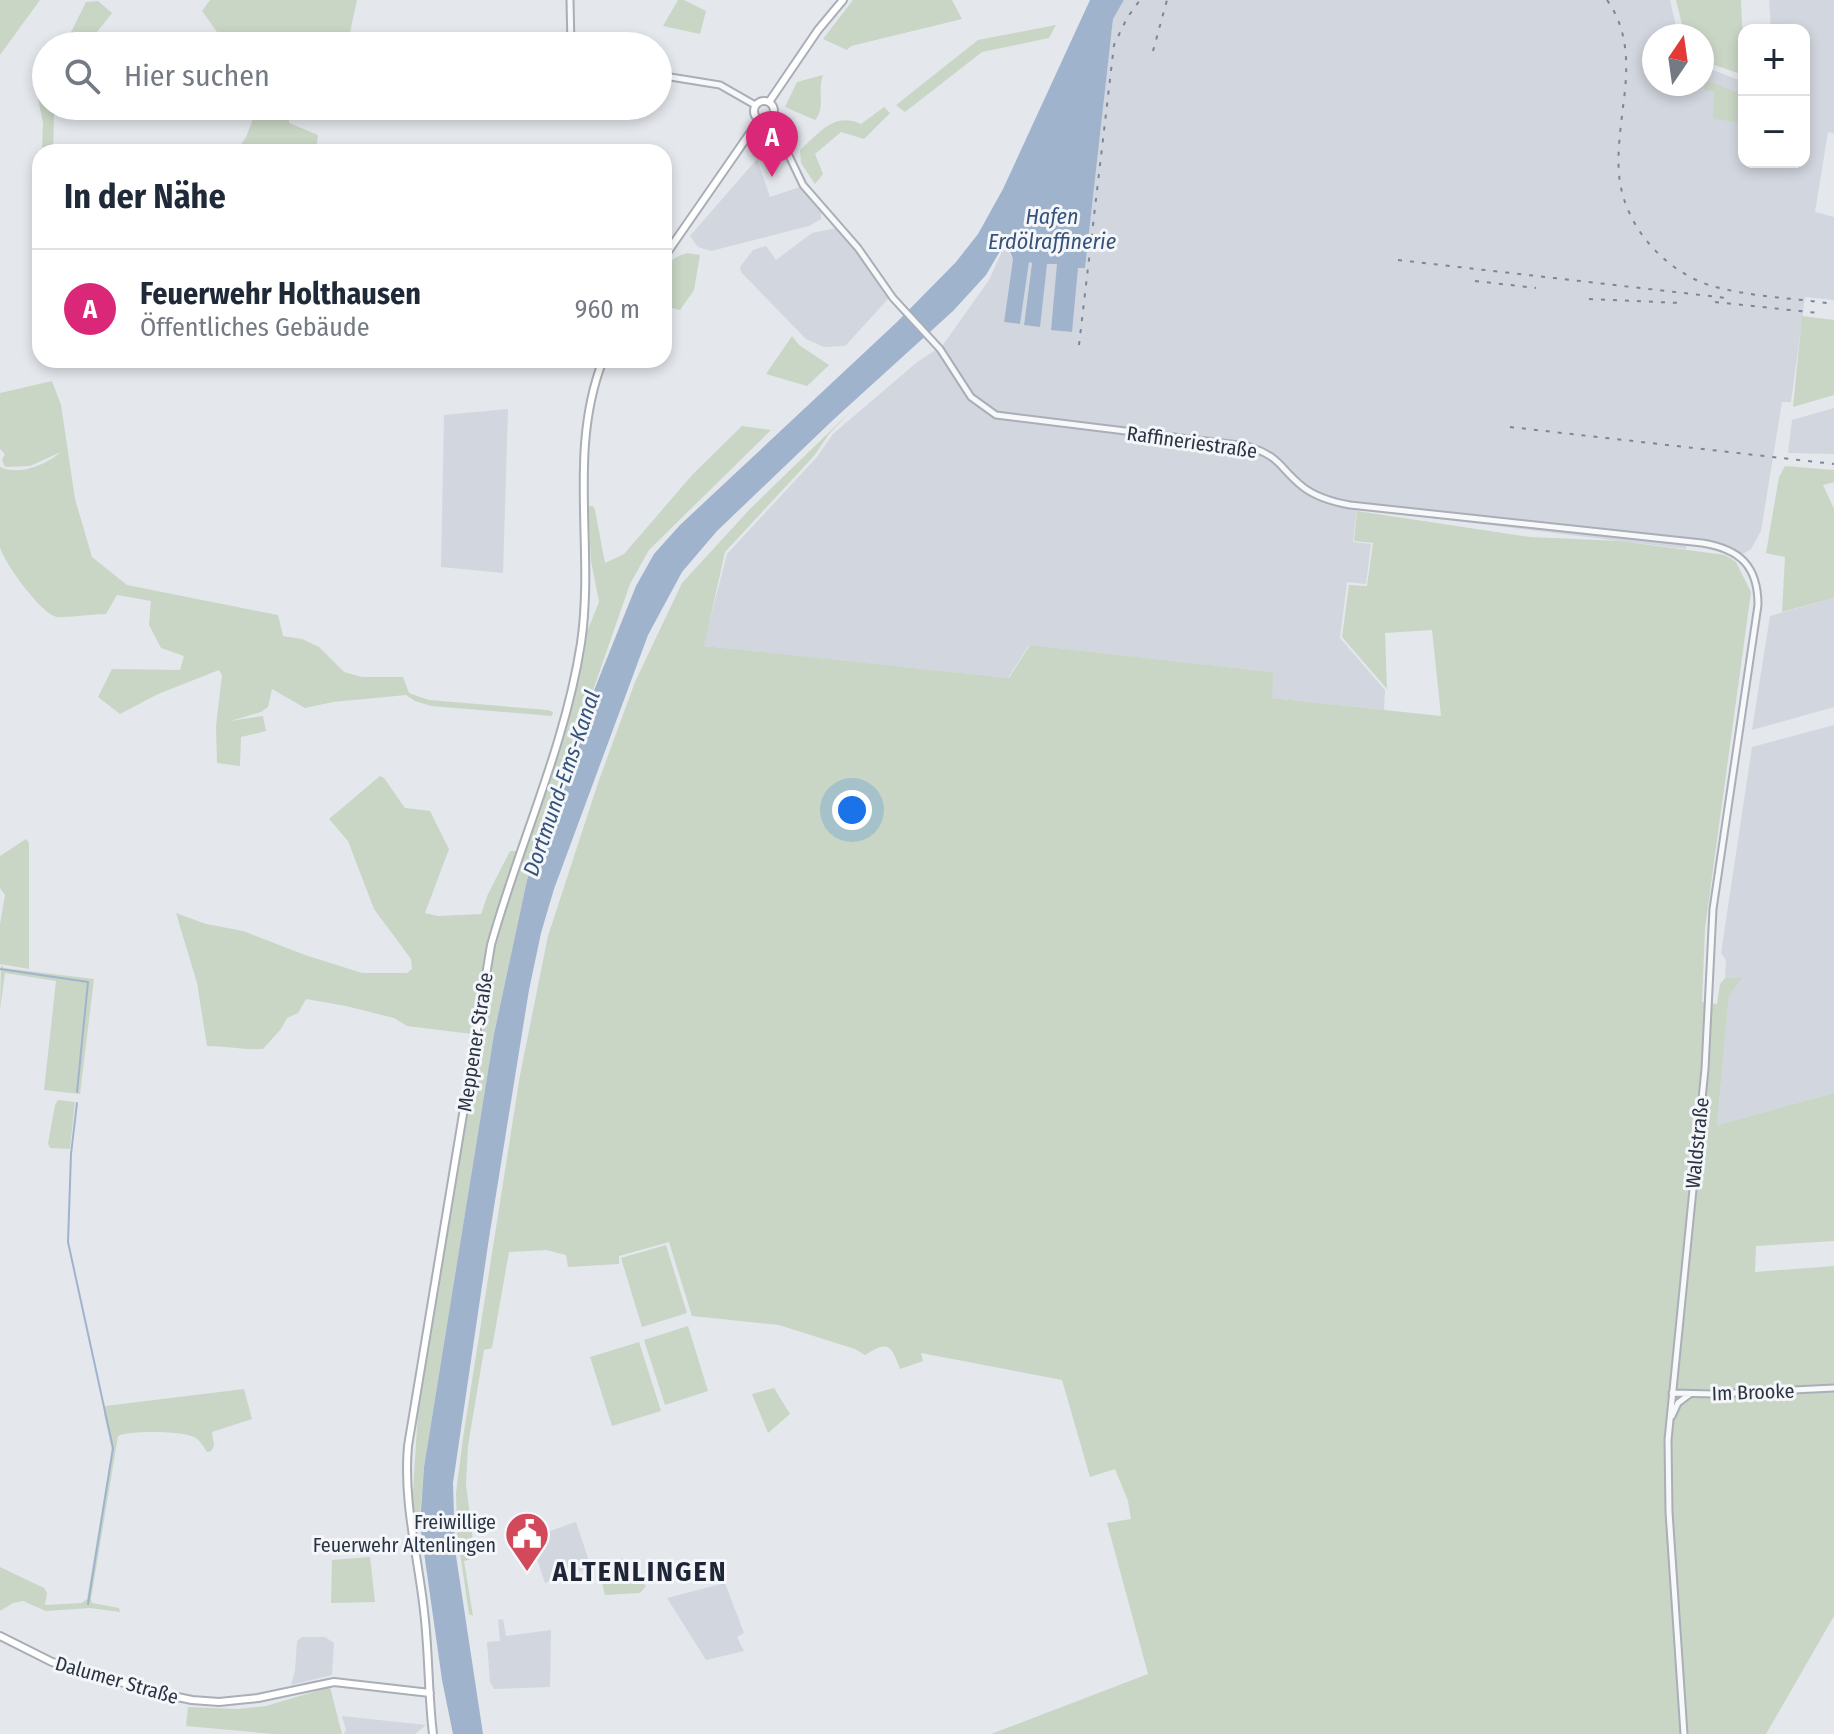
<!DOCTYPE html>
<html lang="de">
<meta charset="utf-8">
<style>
body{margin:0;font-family:"Fira Sans Condensed",sans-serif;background:#f6f6f7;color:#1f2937}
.controls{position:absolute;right:24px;top:24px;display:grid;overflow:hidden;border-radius:16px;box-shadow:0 4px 12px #0003}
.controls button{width:72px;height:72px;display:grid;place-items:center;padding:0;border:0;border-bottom:2px solid #e0e1e3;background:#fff;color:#1f2937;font:40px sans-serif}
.compass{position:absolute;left:1642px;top:24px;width:72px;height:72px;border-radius:50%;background:#fff;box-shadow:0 4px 12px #0003;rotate:13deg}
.you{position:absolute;left:852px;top:810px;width:28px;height:28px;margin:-20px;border:6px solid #fff;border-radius:50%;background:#1a73e8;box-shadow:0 0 0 12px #1a73e833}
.badge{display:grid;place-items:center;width:52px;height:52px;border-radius:50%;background:#db2777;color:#fff;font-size:26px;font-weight:700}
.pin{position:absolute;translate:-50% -66px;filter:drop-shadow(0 2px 4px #0008)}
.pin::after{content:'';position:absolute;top:42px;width:28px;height:24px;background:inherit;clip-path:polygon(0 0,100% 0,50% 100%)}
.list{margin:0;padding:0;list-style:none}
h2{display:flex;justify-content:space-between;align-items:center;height:104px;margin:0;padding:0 32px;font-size:34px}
h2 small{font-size:26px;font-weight:400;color:#747a83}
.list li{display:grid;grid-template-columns:52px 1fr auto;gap:24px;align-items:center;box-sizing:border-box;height:120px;padding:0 32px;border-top:2px solid #e0e1e3}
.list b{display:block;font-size:30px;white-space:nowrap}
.list p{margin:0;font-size:26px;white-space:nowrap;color:#747a83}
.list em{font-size:26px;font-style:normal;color:#747a83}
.icon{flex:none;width:44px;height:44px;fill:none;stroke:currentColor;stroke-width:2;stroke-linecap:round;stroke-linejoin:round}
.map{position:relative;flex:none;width:1834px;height:1734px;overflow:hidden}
.search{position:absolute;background:#fff;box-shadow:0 4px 12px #0003;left:32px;top:32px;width:640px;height:88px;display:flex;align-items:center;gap:20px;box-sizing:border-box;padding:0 28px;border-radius:44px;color:#747a83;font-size:30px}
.panel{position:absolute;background:#fff;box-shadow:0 4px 12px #0003;left:32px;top:144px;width:640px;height:224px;border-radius:24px}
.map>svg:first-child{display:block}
</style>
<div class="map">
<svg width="1834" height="1734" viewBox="0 0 1834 1734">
<rect width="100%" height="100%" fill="#e4e7ec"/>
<path fill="#d2d6de" d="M1124,0h546l8,36h-24v48h48v-18l42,16v80h60v-132h-33l-2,-30h65v133l-6,-1 -13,80 19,5v83l-29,-3 -14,105h-9l-21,129 -10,18 -8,5 -25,-12 -30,-5 -2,12 -329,-40 -4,33 18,2 -5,40 -19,-2 -7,56 45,52 -1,20 -113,-12 1,-26 -243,-27 -21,33 -305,-32 24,-92 90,-97 16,-23 83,-71 27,-18 46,-65 16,-35 8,14 -9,63 16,2 9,-63 3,1 -8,62 23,-61 11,1 -7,65 27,-62h7l28,-248z
M757,159l13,38 33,-11 18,24v9l-12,7 -98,25 -13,-4 -8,-11z
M836,228l41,49 12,21 -44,48 -21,1 -18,-8 -65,-67 -1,-5 13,-17 13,-4 10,14 36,-27z
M1834,408v46l-46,-1 4,-33z
M508,409l-5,164 -62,-6 3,-152z
M1834,598v109l-82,23 18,-114z
M1834,725v368l-117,32 12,-131 12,-16h-16l1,-18 -5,-7 31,-206z
M576,1522l15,45 -46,16 -15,-45z
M725,1583l19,50 -7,4 7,14 -38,9 -39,-62z
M503,1619l3,17 45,-6 -1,57 -56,2 -4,-7 -3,-40 13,-1 -2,-21z
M325,1637l9,6 -2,32 -41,10 4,-14 2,-30 5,-4z
M342,1716l84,9 -11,9h-71l2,-4z"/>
<path fill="#c9d6c5" d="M0,0h40l-40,55z
M210,0h147l-10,46h-120l-25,-35z
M678,0h6l22,11 -6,23 -37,-8z
M853,0h99l10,19 -111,27 -4,4 -24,-11z
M1676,0h65l3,75 -42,-14v-25h-17z
M98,1l14,12 -26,33h-22l22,-44z
M1056,25l-7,13 -67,14 -77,60 -9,-7 82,-65z
M46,74v32h15l-7,9 -1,37h-11l1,-29 -8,-40z
M823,75c-6,15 3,33 -8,45l-30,-13 12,-25z
M1705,80l39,15v28l-31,-4 1,-28 -10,-1z
M258,106h30l1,17 29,12 -2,17h-80l10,-15z
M884,107l6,6 -26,26 -23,-7 -26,22 8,20 -8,10 -14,-21 -1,-13c21,-18 33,-38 61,-26z
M687,253l13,2 -6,35 -14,20 -16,-4c0,-25 -6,-45 23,-53z
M1802,316l32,4v75l-41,12z
M792,336l7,9 30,20 -22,21 -41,-12z
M52,381l9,24 14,94 17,58 35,28 151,30 5,21 19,3 17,8 25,25 18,5h41l6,16 20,7 119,10 5,2 -1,4 -121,-10 -16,-5 -9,-6 -73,7 -28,6 -33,-19 -4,18 -7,5 -31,9 33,-5 3,15 -25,6 -1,29 -23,-3 -1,-37 6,-51 -3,-5 -61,24 -38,20 -22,-17 14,-28 68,1 4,-14 -23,-8 -12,-23 2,-24 -34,-6 -11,19c-10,0 -44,4 -49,3 -16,-3 -54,-56 -57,-70 0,-20 0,-58 0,-80 19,9 46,-2 61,-15l-31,14 -25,1 -3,-7 3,-6 -5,-5v-56z
M851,411l-22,23 -15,22 -89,96 -21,94 305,32 21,-33 243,27 -1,26 169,18 -9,-86 -47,3 2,56 -45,-52 7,-52 18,1 6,-43 -19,-2 3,-30 173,26 90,4 105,14 11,7 15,30 -46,336 -3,74 15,2 3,-20 5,-6h17l-13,17 -12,130 117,-32v148l-78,5 -1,26 79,-6v350l-68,118h-775l157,-60 -41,-151 24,-4 -3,-18 -13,-32 -25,8 -28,-97 -141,-27 2,8 -23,8c-9,-24 -11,-29 -35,-14l-10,-6 -76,-24 -87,-9 -23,-74 -50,14v8l-51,3 -2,-12 -20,-5 -37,2 -17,96 -8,2 -16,96 -2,38 9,74 -11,3 9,55 -4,-2 -12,-82 -1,-39 7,-55 57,-363 28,-139 51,-156 36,-98 47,-99 68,-74z
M742,426l29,4 -122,120 -19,34 -103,296 -33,154 -70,433 -4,49 -8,-3v-5l6,-97 62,-376 -73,-9 -13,-8 -48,-12 -40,-7 -8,14 -11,5 -6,11 -18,20c-19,1 -37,-3 -56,-3l-10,-63 -21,-70 30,11 37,7 62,24 57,18h45l5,-4 -1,-10 -37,-50 -26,-68 -19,-22 51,-43 4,2 21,30 25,3 19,38 -24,64 13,3 43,-2 7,-20 22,-43h13l5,-11 56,-201 15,-37 -8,-41 -3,-55h5l2,4 10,53 19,-9 69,-80z
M1785,466l49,4v12l-11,3 11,24v89l-52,14 3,-55 -19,-4 13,-76z
M26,839l3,4v126l-29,-5v-40l5,-29 -5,-7v-32z
M1,965l3,3 90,11 -14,115 -36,-4 12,-109 -51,-8 -5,37z
M58,1100l17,2 -5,47 -20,-1 -2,-4 7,-39z
M666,1245l21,68 -45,14 -21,-69z
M688,1326l20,65 -43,14 -21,-65z
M639,1342l22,69 -49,15 -22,-69z
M774,1388l16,26 -22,19 -16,-39z
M244,1389l8,30 -40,13 2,14 -3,5 -4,1c-4,-6 -7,-12 -13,-15 -12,-6 -64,-7 -76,-1l-27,163 1,4 27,5 1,4 -30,-4 -44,3 -23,-10 -10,2 -13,8v-44l44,21 3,5 -2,12 37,-2 5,-4 25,-149 -8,-36 1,-8z
M370,1557l5,45 -44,1 1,-43z
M622,1558l24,28 -6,7 -35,2 -4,-16z
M330,1687l12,47h-68l-88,-8 2,-19 49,2 29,-3z"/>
<path fill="#9fb4cc" d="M1090,0h34l-11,19 -28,249h-7l-6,64 -21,-2 6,-66h-10l-7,63 -16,-2 8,-62 -3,-1 -9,62 -16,-2 9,-63 -5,-12 -5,-1 -17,29 -33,36 -120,109 -116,111 -35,41 -34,63 -94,254 -13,44 -12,57 -40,248 -36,245 2,66 28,185h-30l-11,-54 -22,-156 4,-57 70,-433 33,-154 68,-192 41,-102 18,-32 26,-29 217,-203 59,-60 22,-28 25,-45z"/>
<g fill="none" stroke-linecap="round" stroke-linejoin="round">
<path stroke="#9fb4cc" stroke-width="2" d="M0,969l88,13 -11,110
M77,1103l-6,51 -3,88 45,206 -25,156"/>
<g stroke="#a9aeb7" stroke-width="9">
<path id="tertiary" d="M570,0l1,46
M658,75l62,10 35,20
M771,118l32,67 55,63 35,50 47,51 31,48 25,18 251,31c35,11 31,21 56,41 13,10 30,15 47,18l352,38c38,6 56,23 56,62l-45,304 -8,160 -37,371 1,72 15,222
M1672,1393l42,1 120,-6
M1672,1416l6,-13 12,-9"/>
</g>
<g stroke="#a9aeb7" stroke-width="10">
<path id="secondary" d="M754 111a10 10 0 1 1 20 0a10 10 0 1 1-20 0Z
M769,102l49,-72 25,-30
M664,257l95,-137
M0,1636l52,26 106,31 34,7 27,2 39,-4 76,-16 96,11
M433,1734c-5,-41 -4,-82 -9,-123 -6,-56 -21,-108 -16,-165l83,-501c28,-101 74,-198 90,-302 14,-95 -14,-191 22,-283"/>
</g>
<use href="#tertiary" stroke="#f7f8fa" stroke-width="5"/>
<use href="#secondary" stroke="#fff" stroke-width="6"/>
<path stroke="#7d8696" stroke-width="2" stroke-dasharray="4 8" stroke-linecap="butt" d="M1607,0c23,32 21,70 16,107 -3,27 -8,58 -1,85 11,44 48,81 90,94 39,11 82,12 122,18
M1153,51l14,-51
M1398,260l329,38
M1475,281l61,7
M1589,299l92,4
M1715,302l103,11
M1079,345l35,-300 13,-27 13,-18
M1510,427l324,37"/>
</g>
<defs>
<g id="civic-pin" transform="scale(2.3)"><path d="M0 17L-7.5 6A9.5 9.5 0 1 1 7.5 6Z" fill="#d1495b" stroke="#f4f6f9"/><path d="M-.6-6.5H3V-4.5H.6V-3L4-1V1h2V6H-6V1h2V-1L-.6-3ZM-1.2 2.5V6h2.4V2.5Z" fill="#fff"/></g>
</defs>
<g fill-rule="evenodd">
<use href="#civic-pin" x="527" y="1534"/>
</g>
<g text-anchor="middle" stroke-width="6" stroke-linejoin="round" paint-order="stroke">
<g font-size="20" fill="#2b3445" stroke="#f4f6f9">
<text transform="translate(1192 442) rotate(8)" y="7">Raffineriestraße</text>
<text transform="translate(475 1042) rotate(-81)" y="7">Meppener Straße</text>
<text transform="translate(1697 1143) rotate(-84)" y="7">Waldstraße</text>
<text transform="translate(1753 1392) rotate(-2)" y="7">Im Brooke</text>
<text transform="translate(117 1680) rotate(16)" y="7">Dalumer Straße</text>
</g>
<g font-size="20" fill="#2b3445" stroke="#f4f6f9" text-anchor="end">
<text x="496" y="1529">Freiwillige<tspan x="496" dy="23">Feuerwehr Altenlingen</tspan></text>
</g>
<g font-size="22" font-style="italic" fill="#34527a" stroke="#f4f6f9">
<text x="1052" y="224">Hafen<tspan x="1052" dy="25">Erdölraffinerie</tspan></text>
<text transform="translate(561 783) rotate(-71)" y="8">Dortmund-Ems-Kanal</text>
</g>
<g font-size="28" font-weight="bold" letter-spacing="2" fill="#1d2536" stroke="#f4f6f9">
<text x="640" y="1581">ALTENLINGEN</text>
</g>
</g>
</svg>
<div class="controls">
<button>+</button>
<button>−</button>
</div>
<svg class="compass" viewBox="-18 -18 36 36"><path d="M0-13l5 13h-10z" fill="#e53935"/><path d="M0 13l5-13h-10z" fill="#747a83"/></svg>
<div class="you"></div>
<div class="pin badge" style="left:772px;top:177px">A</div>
<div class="search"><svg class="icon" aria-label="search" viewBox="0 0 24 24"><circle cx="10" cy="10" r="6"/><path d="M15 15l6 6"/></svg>Hier suchen</div>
<section class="panel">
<h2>In der Nähe<small></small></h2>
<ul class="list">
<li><span class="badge">A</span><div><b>Feuerwehr Holthausen</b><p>Öffentliches Gebäude</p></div><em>960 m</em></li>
</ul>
</section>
</div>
